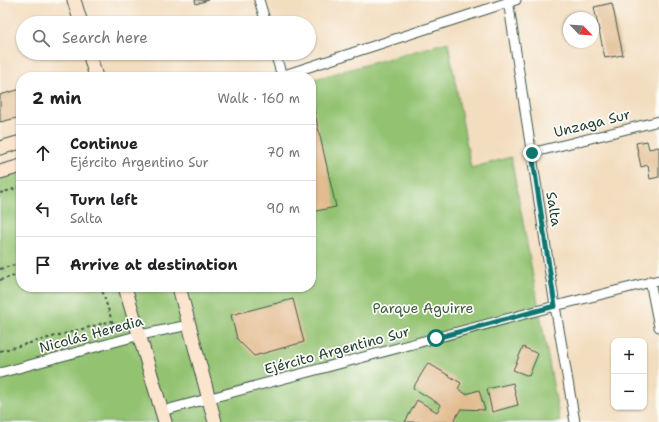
<!DOCTYPE html>
<meta charset="utf-8">
<style>
body{margin:0;font-family:"Shantell Sans",sans-serif;background:#f6f6f6;color:#202124}
.controls{position:absolute;right:12px;bottom:12px;display:grid;overflow:hidden;border-radius:8px;box-shadow:0 1px 3px #0004}
.controls button{width:36px;height:36px;display:grid;place-items:center;padding:0;border:0;border-bottom:1px solid #e0e0e0;background:#fff;color:#202124;font:20px sans-serif}
.compass{position:absolute;left:563px;top:12px;width:36px;height:36px;border-radius:50%;background:#fff;box-shadow:0 1px 3px #0004;rotate:115deg}
.stop{position:absolute;width:12px;height:12px;margin:-9px;border:3px solid #0f766e;border-radius:50%;background:#fff}
.stop.end{background:#0f766e;border-color:#fff;box-shadow:0 1px 4px #0008}
.list{margin:0;padding:0;list-style:none}
h2{display:flex;justify-content:space-between;align-items:center;height:52px;margin:0;padding:0 16px;font-size:17px}
h2 small{font-size:13px;font-weight:400;color:#757577}
.list li{display:grid;grid-template-columns:26px 1fr auto;gap:12px;align-items:center;box-sizing:border-box;height:56px;padding:0 16px;border-top:1px solid #e0e0e0}
.list b{display:block;font-size:15px;white-space:nowrap}
.list p{margin:0;font-size:13px;white-space:nowrap;color:#757577}
.list em{font-size:13px;font-style:normal;color:#757577}
.icon{flex:none;width:22px;height:22px;fill:none;stroke:currentColor;stroke-width:2;stroke-linecap:round;stroke-linejoin:round}
.map{position:relative;flex:none;width:659px;height:422px;overflow:hidden}
.search{position:absolute;background:#fff;box-shadow:0 1px 3px #0004;left:16px;top:16px;width:300px;height:44px;display:flex;align-items:center;gap:10px;box-sizing:border-box;padding:0 14px;border-radius:22px;color:#757577;font-size:15px}
.panel{position:absolute;background:#fff;box-shadow:0 1px 3px #0004;left:16px;top:72px;width:300px;height:220px;border-radius:16px}
.map>svg:first-child{display:block}
</style>
<div class="map">
<svg width="659" height="422" viewBox="0 0 659 422">
<rect width="100%" height="100%" fill="#fdfcf7"/>
<filter id="ink" filterUnits="userSpaceOnUse"><feTurbulence type="fractalNoise" baseFrequency=".025" numOctaves="2"/><feDisplacementMap in="SourceGraphic" scale="8" xChannelSelector="R" yChannelSelector="G"/><feConvolveMatrix kernelMatrix="1 2 1 2 8 2 1 2 1" color-interpolation-filters="sRGB"/></filter>
<filter id="wash" filterUnits="userSpaceOnUse"><feTurbulence type="fractalNoise" baseFrequency=".012" numOctaves="4" result="noise"/><feDisplacementMap in="SourceGraphic" scale="16" xChannelSelector="R" yChannelSelector="G"/><feGaussianBlur stdDeviation="0.9" result="paint"/><feColorMatrix in="noise" values="0 0 0 0 0 0 0 0 0 0 0 0 0 0 0 0 0 1.4 0 .05"/><feComposite in="paint" operator="in"/></filter>
<g filter="url(#wash)">
<rect width="100%" height="100%" fill="#f3ddbf"/>
<path fill="#93c271" stroke="#598052" d="M448,42l23,126 40,-11 49,265h-560v-246l21,-6v117h290v-207z"/>
<g id="blocks">
<path fill="#e2bc90" d="M195,0h13l-12,4z
M612,3l11,52 -18,3 -11,-51z
M21,89v28l-21,5v-27z
M311,96l25,111 -25,5z
M647,141l2,8 10,-2v30l-9,2 -2,-14 -7,2 -5,-24z
M197,287h10v1l-10,2z
M293,299l11,43 -50,14 -17,-17 -6,-24z
M523,347l15,7 -9,22 -16,-6z
M428,363l33,20 -3,6 8,5 13,-4 6,20 -24,-1 -8,13h-48l12,-22 20,12 4,-7 -28,-17z
M513,383l5,22 -26,7 -5,-23z"/>
</g>
</g>
<g filter="url(#ink)">
<use href="#blocks" fill-opacity="0" stroke="#3f5549" stroke-width="1"/>
<g fill="none" stroke-linecap="round" stroke-linejoin="round">
<g stroke="#3f5549" stroke-width="11">
<path id="street" d="M259,0l7,23
M508,0l47,306 20,116
M275,53l7,23
M278,77l231,-75 7,-2
M531,153l128,-32
M650,281l9,46
M0,373l140,-38 49,-10
M162,411l393,-105 104,-26"/>
</g>
<g stroke="#3f5549" stroke-width="15">
<path id="secondary" d="M74,0l7,23
M89,53l7,24
M0,148l21,-6
M0,172l21,-6
M125,287l40,135
M179,287l36,135"/>
</g>
<path stroke="#3f5549" stroke-width="2" stroke-dasharray="3 3" stroke-linecap="butt" d="M0,193l21,-6
M0,269l21,-6
M0,280l21,-6
M112,321l3,10
M0,351l112,-30 -11,-34"/>
<use href="#street" stroke="#fff" stroke-width="9"/>
<use href="#secondary" stroke="#fce5cf" stroke-width="13"/>
</g>
</g>
<g fill="none" stroke-linecap="round" stroke-linejoin="round" filter="url(#ink)">
<path stroke="#0f766e" stroke-width="5" d="M436,338l119,-32 -23,-153"/>
</g>
<g text-anchor="middle" stroke-width="3.5" stroke-linejoin="round" paint-order="stroke">
<g font-size="14" fill="#1f3d34" stroke="#fdfcf7">
<text transform="translate(592 123) rotate(-14)" y="5">Unzaga Sur</text>
<text transform="translate(554 209) rotate(81)" y="5">Salta</text>
<text transform="translate(91 334) rotate(-15)" y="5">Nicolás Heredia</text>
<text transform="translate(337 350) rotate(-15)" y="5">Ejército Argentino Sur</text>
</g>
<g font-size="14" fill="#3c5e43" stroke="#fdfcf7">
<text x="423" y="313">Parque Aguirre</text>
</g>
</g>
</svg>
<div class="controls">
<button>+</button>
<button>−</button>
</div>
<svg class="compass" viewBox="-18 -18 36 36"><path d="M0-13l5 13h-10z" fill="#e53935"/><path d="M0 13l5-13h-10z" fill="#757577"/></svg>
<div class="stop" style="left:436px;top:338px"></div>
<div class="stop end" style="left:532px;top:153px"></div>
<div class="search"><svg class="icon" aria-label="search" viewBox="0 0 24 24"><circle cx="10" cy="10" r="6"/><path d="M15 15l6 6"/></svg>Search here</div>
<section class="panel">
<h2>2 min<small>Walk · 160 m</small></h2>
<ul class="list">
<li><svg class="icon" aria-label="ahead" viewBox="0 0 24 24"><path d="M12 20V5M6 11l6-6 6 6"/></svg><div><b>Continue</b><p>Ejército Argentino Sur</p></div><em>70 m</em></li>
<li><svg class="icon" aria-label="left" viewBox="0 0 24 24"><path d="M17 20v-9H6M10 6l-5 5 5 5"/></svg><div><b>Turn left</b><p>Salta</p></div><em>90 m</em></li>
<li><svg class="icon" aria-label="arrive" viewBox="0 0 24 24"><path d="M6 21V4h12l-3 4 3 4H6"/></svg><div><b>Arrive at destination</b></div></li>
</ul>
</section>
</div>
